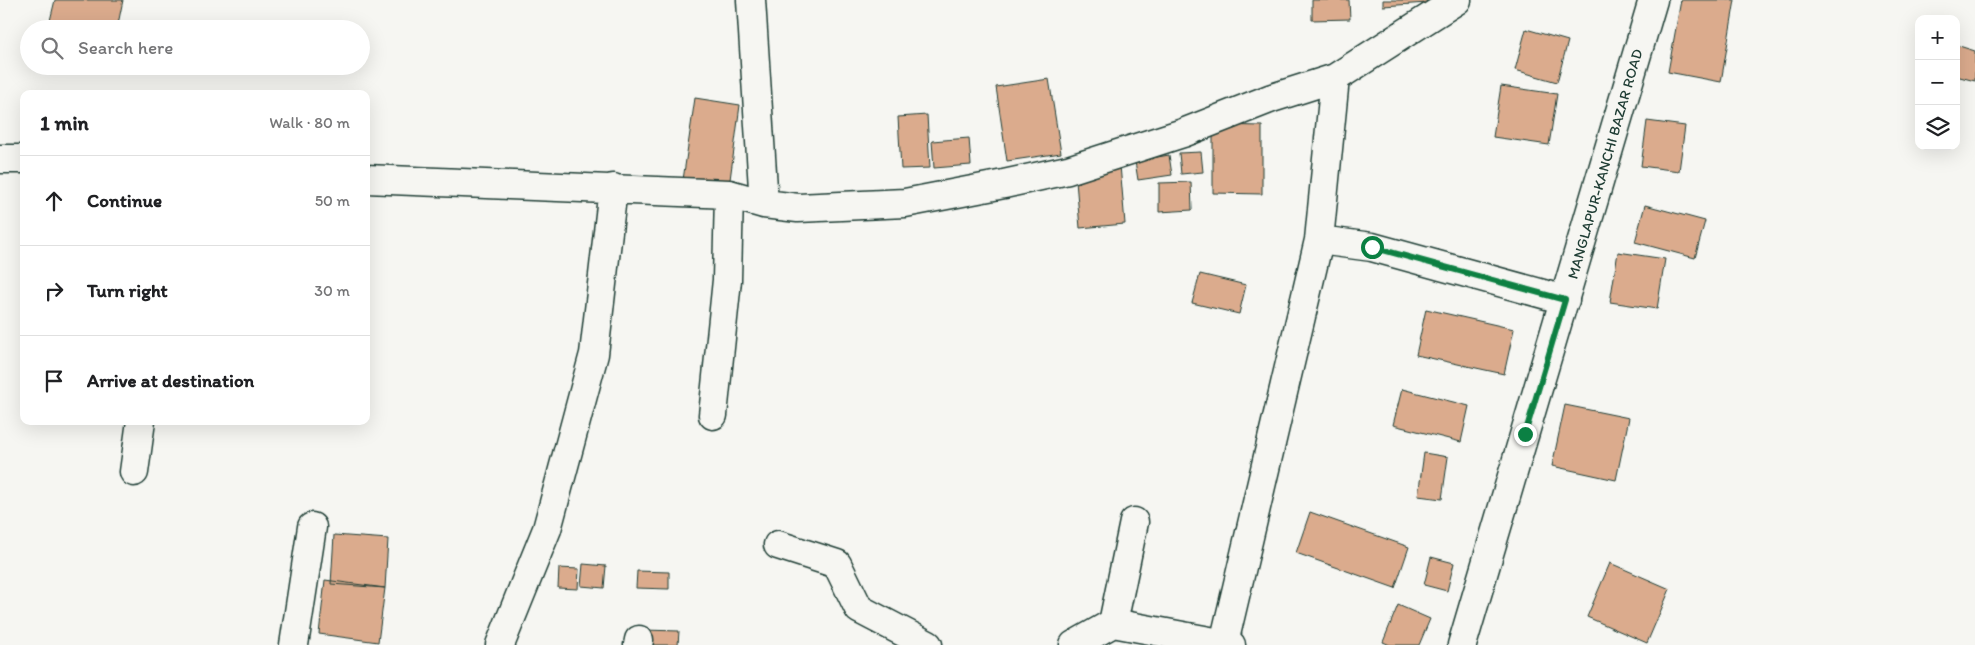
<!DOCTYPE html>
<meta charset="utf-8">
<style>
body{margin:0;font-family:Itim,sans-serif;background:#f2f2f2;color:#202124}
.controls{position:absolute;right:15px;top:15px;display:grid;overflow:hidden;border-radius:10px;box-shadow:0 5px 20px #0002}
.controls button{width:45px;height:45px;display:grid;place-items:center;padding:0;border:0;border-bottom:1px solid #e0e0e0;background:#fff;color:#202124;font:25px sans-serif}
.stop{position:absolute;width:15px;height:15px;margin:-11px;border:4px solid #0b8043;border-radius:50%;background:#fff}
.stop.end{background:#0b8043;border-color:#fff;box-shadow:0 1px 5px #0008}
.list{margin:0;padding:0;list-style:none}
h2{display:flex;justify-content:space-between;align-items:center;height:65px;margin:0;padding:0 20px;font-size:21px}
h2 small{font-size:16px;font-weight:400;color:#757577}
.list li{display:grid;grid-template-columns:32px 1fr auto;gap:15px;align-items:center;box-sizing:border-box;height:90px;padding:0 20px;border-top:1px solid #e0e0e0}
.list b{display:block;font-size:19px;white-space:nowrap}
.list em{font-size:16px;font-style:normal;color:#757577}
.icon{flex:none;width:28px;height:28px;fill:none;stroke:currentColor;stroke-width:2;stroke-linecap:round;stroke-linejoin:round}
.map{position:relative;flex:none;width:1975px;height:645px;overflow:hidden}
.search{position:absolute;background:#fff;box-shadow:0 5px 20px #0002;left:20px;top:20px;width:350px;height:55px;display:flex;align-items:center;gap:12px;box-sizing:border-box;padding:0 18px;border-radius:28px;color:#757577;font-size:19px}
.panel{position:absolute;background:#fff;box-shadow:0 5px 20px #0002;left:20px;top:90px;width:350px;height:335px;border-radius:10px}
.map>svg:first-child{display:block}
</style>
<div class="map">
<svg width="1975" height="645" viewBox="0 0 1975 645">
<rect width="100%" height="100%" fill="#f6f6f2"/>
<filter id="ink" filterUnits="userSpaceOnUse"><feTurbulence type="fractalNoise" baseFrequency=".02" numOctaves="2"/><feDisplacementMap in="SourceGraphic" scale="10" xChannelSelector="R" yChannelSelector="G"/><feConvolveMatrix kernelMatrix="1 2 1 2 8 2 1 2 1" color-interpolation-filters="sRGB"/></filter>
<g filter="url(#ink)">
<path fill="#dbab8d" stroke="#1f3d34" d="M55,0h68l-6,29h-69z
M1312,0h37l1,19 -38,1z
M1383,0h43l1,3 -44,3z
M1681,0h54l-14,82 -53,-10z
M1526,29l42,12 -11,41 -42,-12z
M1956,45l19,6v30l-19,-5z
M80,66h29l-2,6z
M1049,79l12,74 -54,8 -11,-74z
M1501,86l56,8 -8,51 -56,-8z
M695,98l45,7 -11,82 -46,-7z
M927,115l3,53 -29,1 -3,-52z
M1647,121l38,5 -6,45 -38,-5z
M1213,125l49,1v68l-49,-1z
M969,138l2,27 -37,3 -2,-27z
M1201,152l2,20 -22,2 -2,-21z
M1169,155l3,20 -34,5 -3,-19z
M1120,165l5,59 -45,4 -5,-59z
M1191,182l1,28 -33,2v-29z
M1645,205l60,16 -10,37 -60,-16z
M1618,252l47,7 -8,50 -47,-7z
M1200,274l46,11 -7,29 -47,-11z
M1426,309l88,20 -10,45 -88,-19z
M1402,389l67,17 -8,36 -68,-17z
M1565,405l64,13 -13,62 -64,-14z
M1424,453l24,4 -6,42 -24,-3z
M1310,512l99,35 -14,41 -99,-35z
M334,535l54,4 -3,49 -54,-4z
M1431,557l23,6 -7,28 -23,-6z
M1610,563l60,26 -23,54 -60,-26z
M583,564l23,2 -2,22 -23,-2z
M559,568l20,1 -1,20 -20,-1z
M637,571l32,1v17l-33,-1z
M325,580l60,8 -7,54 -59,-8z
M1398,605l32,14 -11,26h-29l-7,-3z
M644,630l35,1 -1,14h-35z"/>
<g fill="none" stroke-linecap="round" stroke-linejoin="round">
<g stroke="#1f3d34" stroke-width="31">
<path id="minor" d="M751,0l13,204
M1335,78l-16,162 53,7 193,53
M0,159h24
M366,179l363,15 35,10 34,4 107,-5 99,-19 64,-14 115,-37 89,-35 63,-20 122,-78
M713,415l14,-135 2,-86
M134,472l7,-51
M778,545l59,19 22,45 69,36
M1113,623l21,-101
M1224,643l95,-403
M294,645l18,-118
M500,645l47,-116 47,-175 19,-166
M638,645l1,-5
M1074,645l39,-22 118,22"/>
</g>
<g stroke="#1f3d34" stroke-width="31">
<path id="tertiary" d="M1462,645l191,-645"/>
</g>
<use href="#minor" stroke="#f6f6f2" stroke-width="28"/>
<use href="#tertiary" stroke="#f6f6f2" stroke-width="28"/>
</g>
</g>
<g fill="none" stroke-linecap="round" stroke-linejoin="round" filter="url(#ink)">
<path stroke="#0b8043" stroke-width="6" d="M1372,247l193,53 -40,134"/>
</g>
<g text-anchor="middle" stroke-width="4.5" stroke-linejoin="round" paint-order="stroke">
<g font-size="15" fill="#1f3d34" stroke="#f6f6f2">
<text transform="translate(1605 164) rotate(-74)" y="5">MANGLAPUR-KANCHI BAZAR ROAD</text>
</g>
</g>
</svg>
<div class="controls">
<button>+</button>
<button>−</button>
<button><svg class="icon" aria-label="layers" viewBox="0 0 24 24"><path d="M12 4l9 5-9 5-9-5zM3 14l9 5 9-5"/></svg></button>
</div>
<div class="stop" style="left:1372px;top:247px"></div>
<div class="stop end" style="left:1525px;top:434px"></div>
<div class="search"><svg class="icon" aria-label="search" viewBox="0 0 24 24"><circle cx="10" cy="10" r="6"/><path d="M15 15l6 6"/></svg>Search here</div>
<section class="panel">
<h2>1 min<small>Walk · 80 m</small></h2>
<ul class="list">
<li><svg class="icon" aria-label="ahead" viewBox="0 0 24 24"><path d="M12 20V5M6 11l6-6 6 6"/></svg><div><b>Continue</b></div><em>50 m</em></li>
<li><svg class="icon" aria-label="right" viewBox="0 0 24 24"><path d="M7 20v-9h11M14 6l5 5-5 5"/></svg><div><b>Turn right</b></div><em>30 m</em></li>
<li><svg class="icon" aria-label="arrive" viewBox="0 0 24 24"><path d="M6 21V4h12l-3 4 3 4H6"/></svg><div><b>Arrive at destination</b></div></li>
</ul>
</section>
</div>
